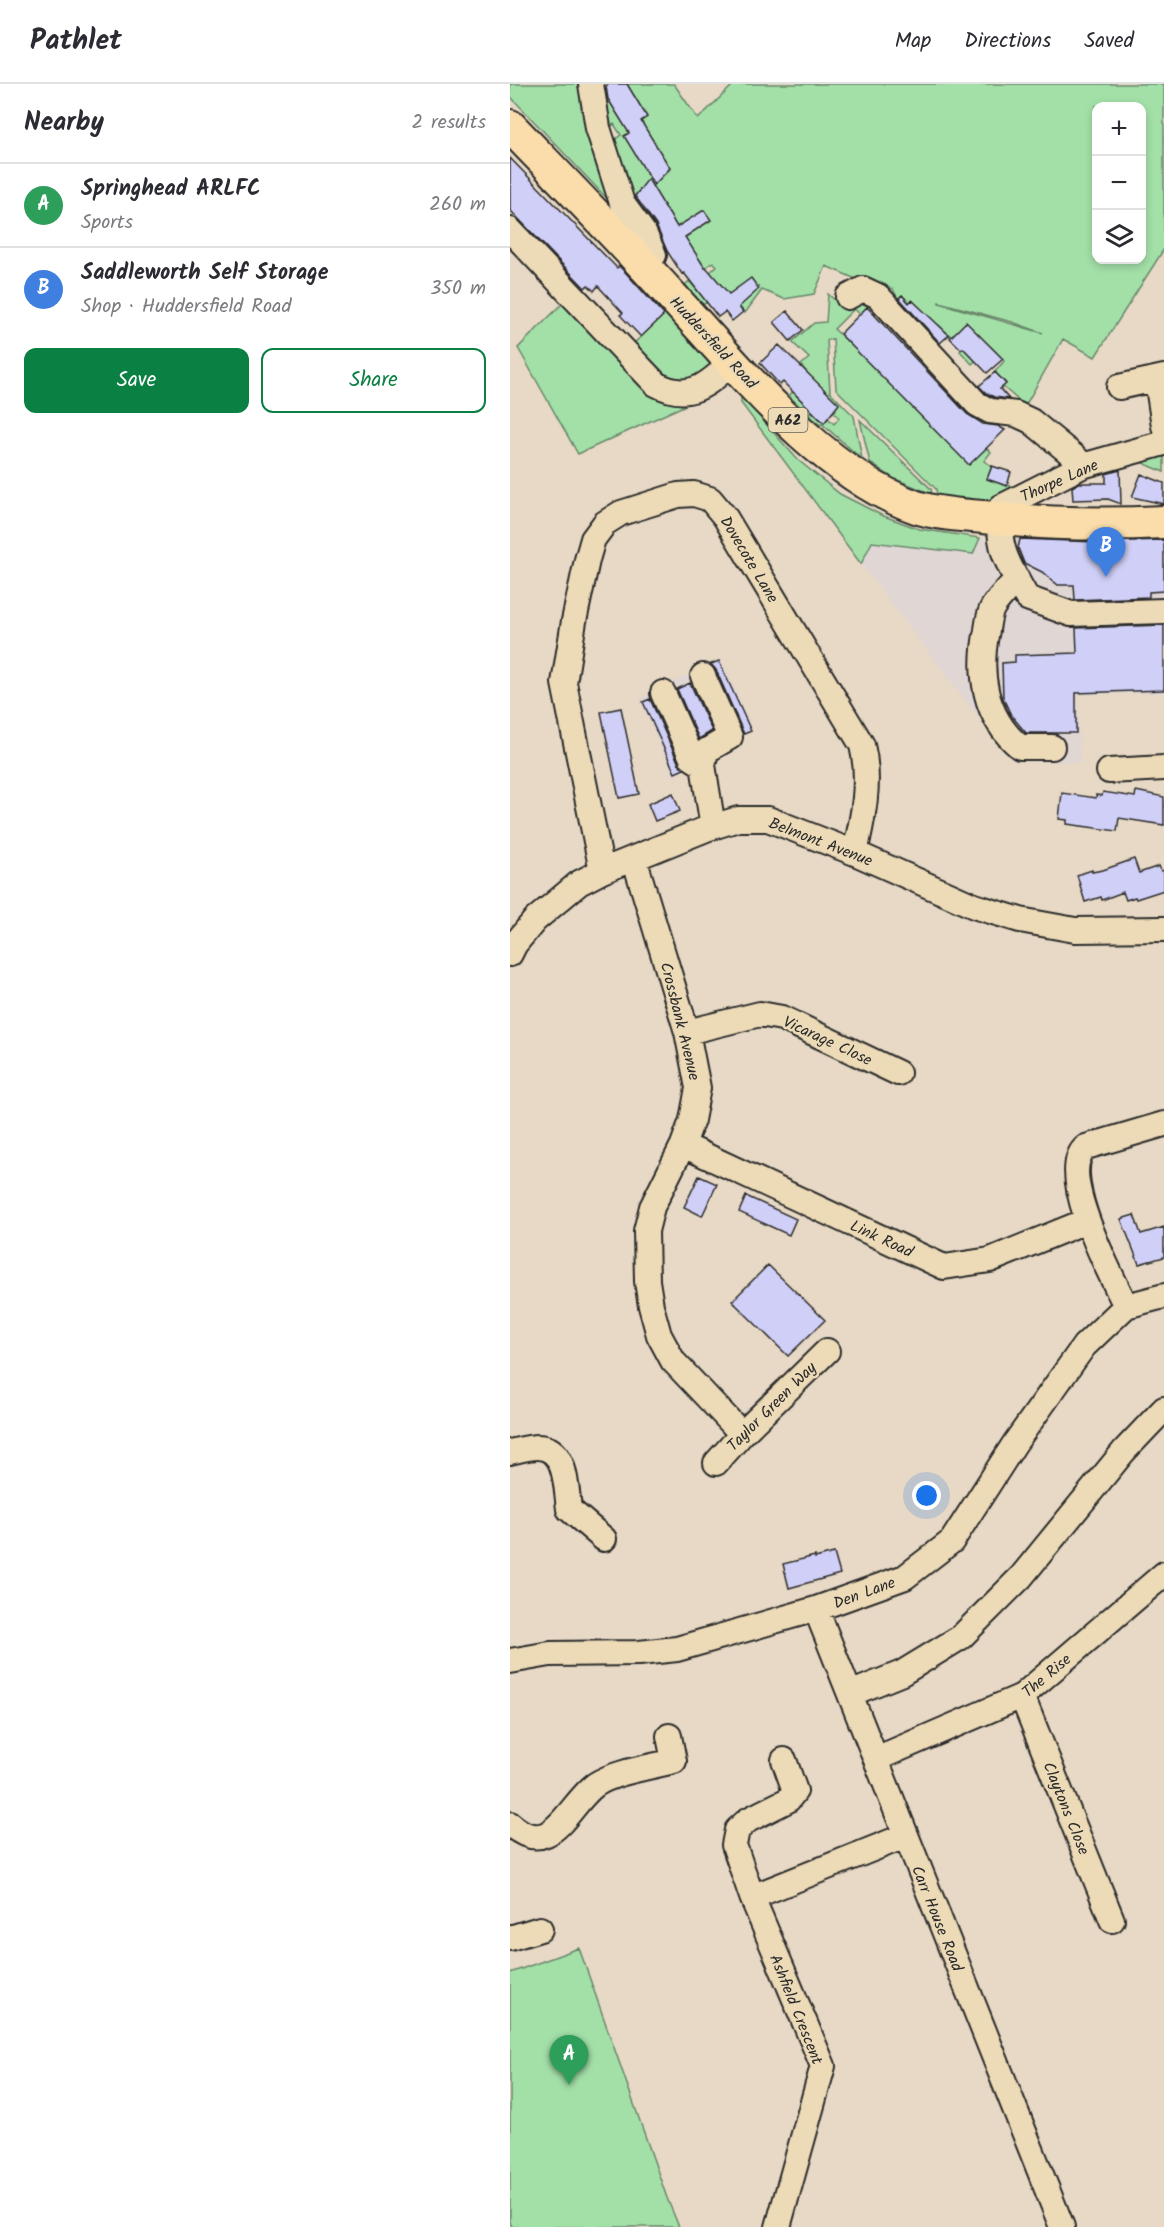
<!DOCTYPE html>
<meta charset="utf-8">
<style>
body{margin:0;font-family:Kalam,sans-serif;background:#f7f7f7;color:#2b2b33}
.controls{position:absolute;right:18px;top:18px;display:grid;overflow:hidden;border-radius:12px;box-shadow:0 3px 9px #0003}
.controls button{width:54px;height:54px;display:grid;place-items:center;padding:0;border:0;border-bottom:2px solid #e1e1e2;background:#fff;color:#2b2b33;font:30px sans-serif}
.you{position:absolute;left:417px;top:1412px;width:21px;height:21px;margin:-15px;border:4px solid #fff;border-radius:50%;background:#1a73e8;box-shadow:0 0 0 9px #1a73e833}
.badge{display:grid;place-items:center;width:39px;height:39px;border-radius:50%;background:#0b8043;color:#fff;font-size:20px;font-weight:700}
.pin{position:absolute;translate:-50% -50px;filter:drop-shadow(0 2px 3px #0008)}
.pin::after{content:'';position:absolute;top:32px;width:21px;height:18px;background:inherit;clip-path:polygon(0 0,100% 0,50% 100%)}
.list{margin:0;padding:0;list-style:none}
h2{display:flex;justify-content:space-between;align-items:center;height:78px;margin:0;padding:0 24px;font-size:26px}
h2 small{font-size:20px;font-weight:400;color:#7c7c81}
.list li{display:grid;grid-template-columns:39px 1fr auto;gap:18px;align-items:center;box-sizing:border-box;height:84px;padding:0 24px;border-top:2px solid #e1e1e2}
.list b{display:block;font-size:22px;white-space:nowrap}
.list p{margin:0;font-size:20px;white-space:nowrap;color:#7c7c81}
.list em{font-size:20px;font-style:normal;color:#7c7c81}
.actions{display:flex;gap:12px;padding:18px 24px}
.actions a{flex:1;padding:14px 0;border:2px solid #0b8043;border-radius:12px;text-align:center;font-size:21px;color:#0b8043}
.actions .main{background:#0b8043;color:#fff}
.icon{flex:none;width:33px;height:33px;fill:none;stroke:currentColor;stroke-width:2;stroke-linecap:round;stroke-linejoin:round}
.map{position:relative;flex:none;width:654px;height:2143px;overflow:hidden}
header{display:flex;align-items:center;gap:36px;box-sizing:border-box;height:84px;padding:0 30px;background:#fff;border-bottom:2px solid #e1e1e2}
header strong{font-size:28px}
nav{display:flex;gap:33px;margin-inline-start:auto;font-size:21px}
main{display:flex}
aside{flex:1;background:#fff}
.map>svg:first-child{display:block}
</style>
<header>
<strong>Pathlet</strong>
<nav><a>Map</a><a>Directions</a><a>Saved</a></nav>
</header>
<main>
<aside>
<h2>Nearby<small>2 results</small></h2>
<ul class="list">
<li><span class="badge" style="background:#2e9e5b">A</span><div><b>Springhead ARLFC</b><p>Sports</p></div><em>260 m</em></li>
<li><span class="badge" style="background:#3f7fe0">B</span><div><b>Saddleworth Self Storage</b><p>Shop · Huddersfield Road</p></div><em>350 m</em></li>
</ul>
<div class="actions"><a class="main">Save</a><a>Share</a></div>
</aside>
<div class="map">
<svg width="654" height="2143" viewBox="0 0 654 2143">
<rect width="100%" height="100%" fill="#e7d9c5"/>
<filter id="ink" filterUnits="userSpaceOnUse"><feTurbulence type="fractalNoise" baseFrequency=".0167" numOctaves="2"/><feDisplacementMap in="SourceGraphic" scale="12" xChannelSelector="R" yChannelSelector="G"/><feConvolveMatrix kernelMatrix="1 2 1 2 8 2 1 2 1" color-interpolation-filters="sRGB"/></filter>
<g filter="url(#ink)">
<path fill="#e0d6d4" d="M511,452l30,3 113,-3v157l-86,2 2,67 -68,-1 -151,-197 11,-22 101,12 7,-16z
M211,574l32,72 -80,47 -33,-78z"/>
<path fill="#a3e0a8" stroke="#67866a" stroke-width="1.5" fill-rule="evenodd" d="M0,0h77l4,50 6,32 17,40 -104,-110z
M85,0h7l2,3 -2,2 21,34 6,6 18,-12 -20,-33h47l24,35 36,-35h430v165l-69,108 -32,-18 -38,67 -22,-19 3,-4 -11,-11 9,-11 -13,-14 -19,17 -12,-13 17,-17 -11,-11 -15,14 -12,-12 -2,2 -25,-27 -3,2 -7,-7 -4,4 -5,-10 -28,-6 -39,-17 -12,28 -30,5 -22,-9 -17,23 -19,-22 -17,14 -3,-3 -4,4 -17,-21 4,-4 18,21 16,-14 -13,-16 7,-6 -4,-4 -8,6 -20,-30 5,-4 -6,-11 -7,4 -24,-38 -3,2 -7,-5 -10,12 -8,-31 -8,4 -9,-27 13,-9 -7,-11 -10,5zM586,22h46v154h-46zM132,40l28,45 -16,15 -29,-48zM429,218l73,20 31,11 -104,-30z
M318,210l19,17 11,-11 13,3 -11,11 -6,-5 -20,20 26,24 131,99 -7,9 8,5 -5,13 27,8c-19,22 -51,11 -77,8l-1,-6 -100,-100 -3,-50 -6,1 3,52 24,24 8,43 -40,-35 -2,1 -31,-29 9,-10 -1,10 9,9 -3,3 5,5 3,-2 12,11 5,-4 6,6 5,-6 -5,-6 2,-2 -35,-45 8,-7 -17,-16 22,-19 12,-1z
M58,214l70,86 30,13 33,1 -123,56 -60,-106z
M156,229l48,52 -28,17 -19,1 -38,-35z
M231,312l57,64 42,34 41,21 38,14 61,9 -7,16 -101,-12 -11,22 -120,-161z
M350,336l71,69 1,5 -39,-16 -23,-15z
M654,368v20l-28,-12z
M69,1864l88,250 12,29h-167l-2,-5v-249z"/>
<path fill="#d0cff7" stroke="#2b2b2b" stroke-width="1.5" d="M99,0h18l20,33 -6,4 29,47 -16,17 -30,-49 5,-3 -21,-34 -2,-13z
M0,74l107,110 2,-2 7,7 38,42 -23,22 -21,-22 3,-2 -25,-27 -4,5 -6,-6 -3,3 -75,-78z
M138,95l29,48 27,-17 7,10 -26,17 20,31 1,-1 23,27 22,-16 8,11 -20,18 4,5 -11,9 -7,-9 -7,5 -34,-44 -2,1 -15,-23 -11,-26 -21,-29z
M392,211l7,8 3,-3 37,35 -9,8 -41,-45z
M357,223l100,107 16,10 15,2 7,4 -36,35 -129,-131z
M277,227l16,19 -13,11 -16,-19z
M456,238l37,37 -16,14 -24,-25 -2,1 -11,-11z
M269,261l60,59 -15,19 -41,-41 -3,3 -20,-22z
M485,288l11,12 -6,5 9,10 -15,-2 -8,-4 -7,-7z
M482,382l19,6 -4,14 -20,-7z
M610,386l1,34 -13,-5 -35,1 -1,-13 7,-4h27v-9z
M631,390l23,9v21l-32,-7z
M510,455l76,3 68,-2v51l-15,1v5l-74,3 -1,-15h-16l-16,-13 -18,-9 -6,-15z
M654,541v65l-88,3v40h-50l-15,-18 -8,-17 -1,-35 13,-1v-7l62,-2 -1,-25z
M209,577l32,70 -7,3 -28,-64 -5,-6z
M180,599l22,48 -13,8 -22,-50z
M140,615l29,65 5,5 -9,4 -32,-71z
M111,624l18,86 -20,4 -18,-86z
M626,707l28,6v28l-45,-7 -2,13 -50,-7v-4l-8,-1 3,-26 34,5v-3l6,1 1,-4 32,5z
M163,709l7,18 -25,10 -7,-17z
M624,775l5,14 20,-7 2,5 3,-1v20l-28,9 -1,-2 -9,3 -3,-8 -21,8 -1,-3 -16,5 -8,-27 15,-5v2l11,-2z
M189,1092l18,8 -15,32 -18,-9z
M236,1112l50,23 -7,16 -50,-23z
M624,1131l7,19 23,-7v30l-25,7 -18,-45z
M258,1181l57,55 -37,36 -56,-55z
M324,1469l6,21 -51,14 -6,-24 32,-8v2z"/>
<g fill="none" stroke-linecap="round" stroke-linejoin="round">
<g stroke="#2b2b2b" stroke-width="28">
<path id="minor" d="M81,0l7,44 24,75 22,30 10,22 -11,10
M0,146l146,154c33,18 52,1 76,-22
M338,213l15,-8 15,7 99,108 13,7 26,3 15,7 45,37 6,8
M647,296l7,46
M609,303l45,-10
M654,359l-82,23 -81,41c-5,41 7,57 26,91l44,16 93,-3
M507,495c-8,9 -18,18 -24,28 -4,6 -5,16 -6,23 -9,43 -3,87 33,117h32
M193,592l27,61 -24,14 -3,14 10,62
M153,609l29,65 11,7
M599,687l55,-3
M124,774l53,174 11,56 -6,32 -9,25 -31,62 -6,24 1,50 4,25 8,29 14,26 69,73
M92,787l-38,-188 10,-62 13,-61 6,-21 12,-16 16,-10 57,-18 16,-1 16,5 15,18 137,228c9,36 1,72 -7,108
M0,870l5,-10 20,-24 44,-37 23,-12 104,-42 32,-10h30l87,34 119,53 46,14 55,10 89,-1
M177,948l73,-18 22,4 116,55
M173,1061l261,122 46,-7 96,-39
M616,1222c-14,-29 -71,-135 -40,-159l78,-23
M0,1368c9,-2 19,-5 28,-5 29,0 28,41 31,62l35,30
M206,1379l26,-29 85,-83
M306,1525l246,618
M0,1577l40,-7 89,-1 38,-4 139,-40 89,-32 47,-36 63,-98 69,-97 42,-40 38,-10
M340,1610l52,-21 59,-36 60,-60 103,-126 40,-42
M512,1612l90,224
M366,1675l146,-63 142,-122
M0,1740c41,37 57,-18 85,-39 19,-13 56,-18 79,-24l-5,-25
M242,1813l153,-61
M0,1854l30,-9
M268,2143l45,-161 -71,-169 -18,-52 3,-15 11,-10 40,-20 7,-9 -11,-31"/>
</g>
<g stroke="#2b2b2b" stroke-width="36">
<path id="major" d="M0,42c53,55 107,110 159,167 68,73 151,180 247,214 22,7 45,8 67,10 60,7 121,8 181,5"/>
</g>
<use href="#minor" stroke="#eddbb8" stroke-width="24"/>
<use href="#major" stroke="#faddab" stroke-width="32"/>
</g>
</g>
<g text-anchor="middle" stroke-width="5" stroke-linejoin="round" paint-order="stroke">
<rect fill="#eddbb8" stroke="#656055" stroke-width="1.5" x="258.5" y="324" width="39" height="24" rx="4.5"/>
<g font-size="15" font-weight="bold" fill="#2b2b2b">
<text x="278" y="341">A62</text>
</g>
<g font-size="16" fill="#2b2b2b" stroke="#eddbb8">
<text transform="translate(204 258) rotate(47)" y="6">Huddersfield Road</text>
<text transform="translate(549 396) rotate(-24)" y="6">Thorpe Lane</text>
<text transform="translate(240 475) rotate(59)" y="6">Dovecote Lane</text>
<text transform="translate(311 757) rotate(21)" y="6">Belmont Avenue</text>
<text transform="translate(171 937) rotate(76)" y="6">Crossbank Avenue</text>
<text transform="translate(318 956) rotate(25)" y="6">Vicarage Close</text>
<text transform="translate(372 1154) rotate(25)" y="6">Link Road</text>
<text transform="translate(261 1322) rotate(-45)" y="6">Taylor Green Way</text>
<text transform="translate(354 1508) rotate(-20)" y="6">Den Lane</text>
<text transform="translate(536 1591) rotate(-40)" y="6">The Rise</text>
<text transform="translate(557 1724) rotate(68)" y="6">Claytons Close</text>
<text transform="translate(428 1834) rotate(68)" y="6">Carr House Road</text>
<text transform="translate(287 1925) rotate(68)" y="6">Ashfield Crescent</text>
</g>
</g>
</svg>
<div class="controls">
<button>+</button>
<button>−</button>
<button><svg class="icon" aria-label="layers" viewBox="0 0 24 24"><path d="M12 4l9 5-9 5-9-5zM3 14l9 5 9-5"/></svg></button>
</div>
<div class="you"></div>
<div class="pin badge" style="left:59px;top:2001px;background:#2e9e5b">A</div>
<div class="pin badge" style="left:596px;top:493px;background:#3f7fe0">B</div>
</div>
</main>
